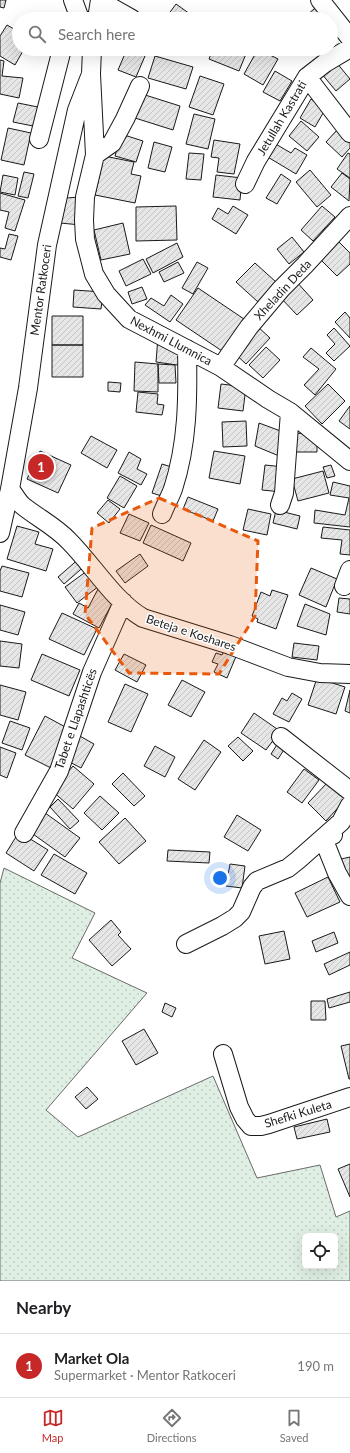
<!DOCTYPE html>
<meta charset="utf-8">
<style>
body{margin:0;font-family:Lato,sans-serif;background:#f2f2f2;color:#202124}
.controls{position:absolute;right:12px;bottom:12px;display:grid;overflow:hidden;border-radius:6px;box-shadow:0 4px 16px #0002}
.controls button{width:36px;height:36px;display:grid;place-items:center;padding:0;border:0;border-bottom:1px solid #e0e0e0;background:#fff;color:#202124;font:20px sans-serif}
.you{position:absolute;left:220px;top:878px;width:14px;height:14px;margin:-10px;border:3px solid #fff;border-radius:50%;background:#1a73e8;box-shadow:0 0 0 6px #1a73e833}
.badge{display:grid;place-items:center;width:26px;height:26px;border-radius:50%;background:#c62828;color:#fff;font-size:13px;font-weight:700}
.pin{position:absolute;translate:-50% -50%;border:2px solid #fff;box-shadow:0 1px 4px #0006}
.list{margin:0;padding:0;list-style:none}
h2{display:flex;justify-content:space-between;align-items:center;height:52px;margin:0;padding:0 16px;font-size:17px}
h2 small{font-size:13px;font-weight:400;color:#757577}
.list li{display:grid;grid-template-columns:26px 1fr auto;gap:12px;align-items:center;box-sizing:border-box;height:64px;padding:0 16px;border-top:1px solid #e0e0e0}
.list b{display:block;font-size:15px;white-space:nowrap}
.list p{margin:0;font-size:13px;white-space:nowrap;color:#757577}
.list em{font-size:13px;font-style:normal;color:#757577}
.icon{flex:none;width:22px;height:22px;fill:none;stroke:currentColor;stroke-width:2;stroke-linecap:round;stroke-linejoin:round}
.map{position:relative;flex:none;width:350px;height:1281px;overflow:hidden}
.search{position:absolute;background:#fff;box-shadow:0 4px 16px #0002;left:12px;right:12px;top:12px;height:44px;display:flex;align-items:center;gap:10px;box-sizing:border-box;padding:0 14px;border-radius:22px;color:#757577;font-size:15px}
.sheet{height:116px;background:#fff}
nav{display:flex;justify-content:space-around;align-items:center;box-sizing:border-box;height:56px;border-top:1px solid #e0e0e0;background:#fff;font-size:11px;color:#757577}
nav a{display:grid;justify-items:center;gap:2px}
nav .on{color:#c62828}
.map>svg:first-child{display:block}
</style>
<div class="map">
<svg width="350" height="1281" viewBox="0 0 350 1281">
<defs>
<pattern id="grass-dots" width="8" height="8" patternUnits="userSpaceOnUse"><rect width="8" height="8" fill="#e0efe3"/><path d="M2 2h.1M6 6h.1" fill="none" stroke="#c0ccc2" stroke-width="1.8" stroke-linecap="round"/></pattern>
<pattern id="building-hatch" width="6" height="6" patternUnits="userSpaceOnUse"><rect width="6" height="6" fill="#e6e6e6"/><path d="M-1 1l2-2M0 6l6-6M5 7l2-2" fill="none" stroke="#c5c5c5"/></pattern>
</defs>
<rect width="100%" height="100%" fill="#fff"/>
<path fill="url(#grass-dots)" stroke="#6a6a6a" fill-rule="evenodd" d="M4,868l91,45 -23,45 75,35 -101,117 32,27 135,-61 44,102 63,-13 16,52 14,-6v70h-350v-398zM305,1236h30v30h-30z"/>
<path fill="url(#building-hatch)" stroke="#1a1a1a" d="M0,0h6l-2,8 -4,-1z
M176,4l21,15h-32z
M320,4l22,25 -11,10v-20h-29z
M269,14l8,5h-11z
M7,25l12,7v17h5l-9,16 -15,-9v-20z
M127,49l18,7 -9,21 -18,-7z
M213,49h35l-9,22 -30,-12z
M258,49l20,10 -15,26 -19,-11z
M155,56l38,11 -7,22 -38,-11z
M0,60l4,1 -2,15 21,2 -4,20 -19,-4z
M336,62l14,17 -14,12 -15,-18z
M275,71l17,10 -12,20 -17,-9z
M200,76l24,8 -11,31 -24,-8z
M142,94l38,12 -7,24 -38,-12z
M311,99l15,9 -11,19 -15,-9z
M18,103l25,5 -5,19 -25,-5z
M194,114l21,5 -7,30 -22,-5z
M301,121l18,16 -12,14 -18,-15z
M8,128l23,5 -7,32 -23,-5z
M338,129l12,11v8l-8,9 -16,-15z
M121,134l22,7 -7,21 -21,-6z
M214,140l26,4 -6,30 -17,-2 2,-14 -8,-1z
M154,142l18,5 -7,25 -17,-4z
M274,143l17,10 4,-5 12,7 -11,19 -30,-18z
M189,153l15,1 -3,26 -15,-1z
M348,153l2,1v24l-13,-9z
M104,156l30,6 -3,12 10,2 -6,27 -40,-8z
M310,170l21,25 -14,12 -21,-25z
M24,172l10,2 -6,24 -10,-2z
M342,173l8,6 -1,22 -18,-14z
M281,174l10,7 -14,23 -11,-6z
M3,175l15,3 -3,17 -15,-3z
M216,175l26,3 -2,22 -27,-3z
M0,193l25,7 -10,31 -10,-3 4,-16 -9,-2z
M80,197l1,28 -21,-2 6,-25z
M176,206l1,34 -41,1v-34z
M233,206l15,9 -12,19 -24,-15 6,-11 10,6z
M322,206l13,11 -22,24 -12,-11z
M123,223l7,31 -29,6 -7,-30z
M9,234l9,2 -7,24 -11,-3v-9l5,1z
M292,237l12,15 -15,12 -12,-15z
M336,239l14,14v11l-13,12 -19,-19z
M177,243l6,14 -30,16 -7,-14z
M143,259l8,15 -25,12 -7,-15z
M178,262l6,11 -20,9 -5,-10z
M197,262l11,6 -15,26 -11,-6z
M255,263l21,19 -18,20 -22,-20z
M295,280l18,20 -16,15 -18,-19z
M142,287l5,12 -15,5 -4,-12z
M198,288l46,31 -22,32 -46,-31z
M74,290l29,2 -2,17 -28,-2z
M171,295l12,9 -13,18 -25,-17 6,-7 13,8z
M345,312l5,6v20l-15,-16z
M52,316h31v29h-31z
M256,325l14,13 -24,26 -14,-13z
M334,328l16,18 -16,15 -8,-8 9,-9 -8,-9z
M158,337l28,13 -2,16 -28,-4z
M52,345h31v32h-31z
M266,347l14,13 -17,18 -14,-13z
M311,348l25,21 -21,26 -11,-10 15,-16 -16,-12z
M135,362l23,2v28l-24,-1z
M158,364l17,1 1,18h-17z
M108,382l13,1 -1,9 -12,-1z
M221,384l25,3 -3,24 -25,-3z
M328,384l17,17 -23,23 -17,-18z
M138,392l20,2 -1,10 7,1 -2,10 -26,-3z
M350,406v23l-11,-8z
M246,421l1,25 -24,1 -1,-25z
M259,423l27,10 -2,25 -29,-12z
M291,433l26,1v18h-26z
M91,436l26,14 -10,18 -26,-15z
M40,451l31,14 -13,28 -31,-14z
M214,451l31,5 -5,28 -31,-6z
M129,452l12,7 -4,10 10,5 -6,11 -23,-12z
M162,464l13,4 -10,29 -13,-4z
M265,465l19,2 -2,25 -20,-2z
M331,465l4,11 -8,2 -4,-11z
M323,471l6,22 -31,8 -6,-22z
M120,476l17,10 -13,22 -17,-10z
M333,482l17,4v41l-36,-4 1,-13 30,5 4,-17 -19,-3z
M188,497l30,12 -5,12 -30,-12z
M108,500l12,9 -11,14 -12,-10z
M248,509l23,5 -4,21 -24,-5z
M276,510l24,6 -3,13 -24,-6z
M129,514l20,9 -9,18 -20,-8z
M151,525l40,18 -8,18 -40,-18z
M17,526l22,6 -4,12 18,5 -7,22 -39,-12z
M323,527l27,3v25l-10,-1 2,-14 -21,-2z
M140,554l8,12 -23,17 -9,-12z
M81,557l6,7 -23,20 -6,-7z
M2,566l27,7 -7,24 -22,-6v-20z
M311,568l26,11 -11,28 -27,-12z
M87,571l12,15 -22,17 -12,-16z
M98,589l17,9 -16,30 -26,-14 6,-11 9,5z
M272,590l16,5 -12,34 -19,-7 1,-3 -6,-3 9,-24 9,4z
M339,598l11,1v15l-13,-2z
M305,604l25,10 -4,21 -29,-9z
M0,605l25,7 -7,23 -18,-5z
M62,613l35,16 -13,26 -35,-16z
M0,641l22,3 -3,24 -19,-2z
M294,643l25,3 -2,14 -25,-3z
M225,649l12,5 -10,24 -13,-6 4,-8 -6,-2 4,-9 6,2z
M42,654l38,16 -11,26 -38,-16z
M124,654l22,11 -9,17 -22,-12z
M317,678l28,9 -9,27 -28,-9z
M182,680l23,12 -14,25 -23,-12z
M125,684l23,10 -17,38 -23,-10z
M0,685l26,7 -8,28 -18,-5z
M350,690v23l-5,-2z
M292,693l10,6 -13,23 -16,-8 9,-16 5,3z
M254,713l26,18 -14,19 -25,-17z
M45,716l26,14 -20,38 -26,-13z
M10,721l20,7 -8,22 -20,-7z
M78,735l16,9 -13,24 -17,-9z
M238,737l15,14 -10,10 -15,-15z
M204,740l17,12 -26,38 -17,-11z
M280,740l7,5 -9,14 -7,-5z
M155,746l20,11 -10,20 -21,-11z
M0,747l16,6 -9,25 -7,-3z
M73,766l21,18 -21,25 -21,-18z
M304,769l15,11 -17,23 -15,-11z
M123,773l22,23 -11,10 -22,-22z
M328,782l18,17 -20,22 -18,-18z
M100,796l19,17 -17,17 -18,-17z
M58,799l21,22 -9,8 -20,-22z
M41,810l39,28 -15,19 -39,-28z
M237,815l24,15 -13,21 -24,-14z
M125,818l21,23 -27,23 -20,-22z
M19,832l29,18 -14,21 -28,-18z
M168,850l42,2 -1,11 -42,-2z
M54,854l33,19 -12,21 -34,-19z
M350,857v21l-4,1 -5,-20z
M230,864l15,2 -3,22 -16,-2z
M328,877l12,25 -33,15 -12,-24z
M111,920l10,12 -3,3 13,14 -19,17 -23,-26z
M284,931l6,28 -25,5 -6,-28z
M334,932l4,11 -22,9 -4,-11z
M350,952v13l-21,10 -5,-11z
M350,992v10l-21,6 -2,-9z
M311,1001h14l1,19h-15z
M165,1003l11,5 -4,9 -10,-5z
M144,1029l14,24 -22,12 -14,-24z
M350,1044v35h-1l-8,-33z
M87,1087l11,12 -12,10 -11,-12z
M327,1119l3,13 -33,7 -3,-12z
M350,1164v33l-12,-28z"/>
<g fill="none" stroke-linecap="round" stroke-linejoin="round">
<g stroke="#1a1a1a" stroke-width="20">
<path id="minor" d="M73,0l7,19
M320,0l30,38
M100,1l32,18
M97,19l3,-19
M91,74l4,81 -10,42 -1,23 1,19 9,35 12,20 23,25 92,48 47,32 22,13 60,49
M307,77l43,56
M39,139l23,-90
M95,155l17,-12 13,-24 15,-33
M245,184l11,-23 51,-84 18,-14 25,-15
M221,367l28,-40 32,-38 24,-24 45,-49
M10,489c4,5 8,13 13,17 15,12 33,21 46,35 24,24 45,60 74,77l87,27 58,22 32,6 30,1
M280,505l4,-12 6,-81
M162,514c3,-8 8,-17 11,-25 15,-46 15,-92 14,-140
M0,533l10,-44 18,-101 19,-143 30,-135 14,-36 1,-25
M344,586l6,-16
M281,737l69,54
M24,833l35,-62 33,-99 31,-70
M333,835l-10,3 14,35 13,23
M186,944l36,-18 13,-8 6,-6 11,-25 5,-6 31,-13 10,-8 43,-38 9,-17
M223,1054l16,53 6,12 6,7h10l8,-2 81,-27"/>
</g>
<use href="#minor" stroke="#fff" stroke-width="18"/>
</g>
<path fill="#e8590c" fill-opacity="0.2" stroke="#e8590c" stroke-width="3" stroke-dasharray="8 5" stroke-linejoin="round" d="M159,498l99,43 -3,75 -36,58 -90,-1 -44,-59 7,-86z"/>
<g text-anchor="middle" stroke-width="3" stroke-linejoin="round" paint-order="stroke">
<g font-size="12" fill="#1a1a1a" stroke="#fff">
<text transform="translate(282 118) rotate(-59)" y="4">Jetullah Kastrati</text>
<text transform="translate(41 290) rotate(-82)" y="4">Mentor Ratkoceri</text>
<text transform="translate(283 290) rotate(-47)" y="4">Xheladin Deda</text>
<text transform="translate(171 341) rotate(28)" y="4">Nexhmi Llumnica</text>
<text transform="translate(191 633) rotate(18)" y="4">Beteja e Koshares</text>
<text transform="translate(76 719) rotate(-71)" y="4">Tabet e Llapashticës</text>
<text transform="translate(298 1114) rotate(-17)" y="4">Shefki Kuleta</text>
</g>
</g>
</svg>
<div class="controls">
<button><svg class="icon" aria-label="locate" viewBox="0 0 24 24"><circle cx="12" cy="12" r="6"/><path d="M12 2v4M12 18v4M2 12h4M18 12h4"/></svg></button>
</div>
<div class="you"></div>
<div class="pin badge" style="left:41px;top:467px">1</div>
<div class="search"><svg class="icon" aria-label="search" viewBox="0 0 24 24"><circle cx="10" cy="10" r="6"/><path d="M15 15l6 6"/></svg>Search here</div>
</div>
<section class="sheet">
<h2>Nearby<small></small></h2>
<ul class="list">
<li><span class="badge">1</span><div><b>Market Ola</b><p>Supermarket · Mentor Ratkoceri</p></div><em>190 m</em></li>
</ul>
</section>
<nav>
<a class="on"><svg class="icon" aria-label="map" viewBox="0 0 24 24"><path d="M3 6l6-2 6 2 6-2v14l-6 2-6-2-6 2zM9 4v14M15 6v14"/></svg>Map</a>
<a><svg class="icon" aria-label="directions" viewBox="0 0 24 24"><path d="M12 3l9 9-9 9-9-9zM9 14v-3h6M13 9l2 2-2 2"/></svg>Directions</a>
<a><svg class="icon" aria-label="saved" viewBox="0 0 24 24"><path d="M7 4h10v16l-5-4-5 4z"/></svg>Saved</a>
</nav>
